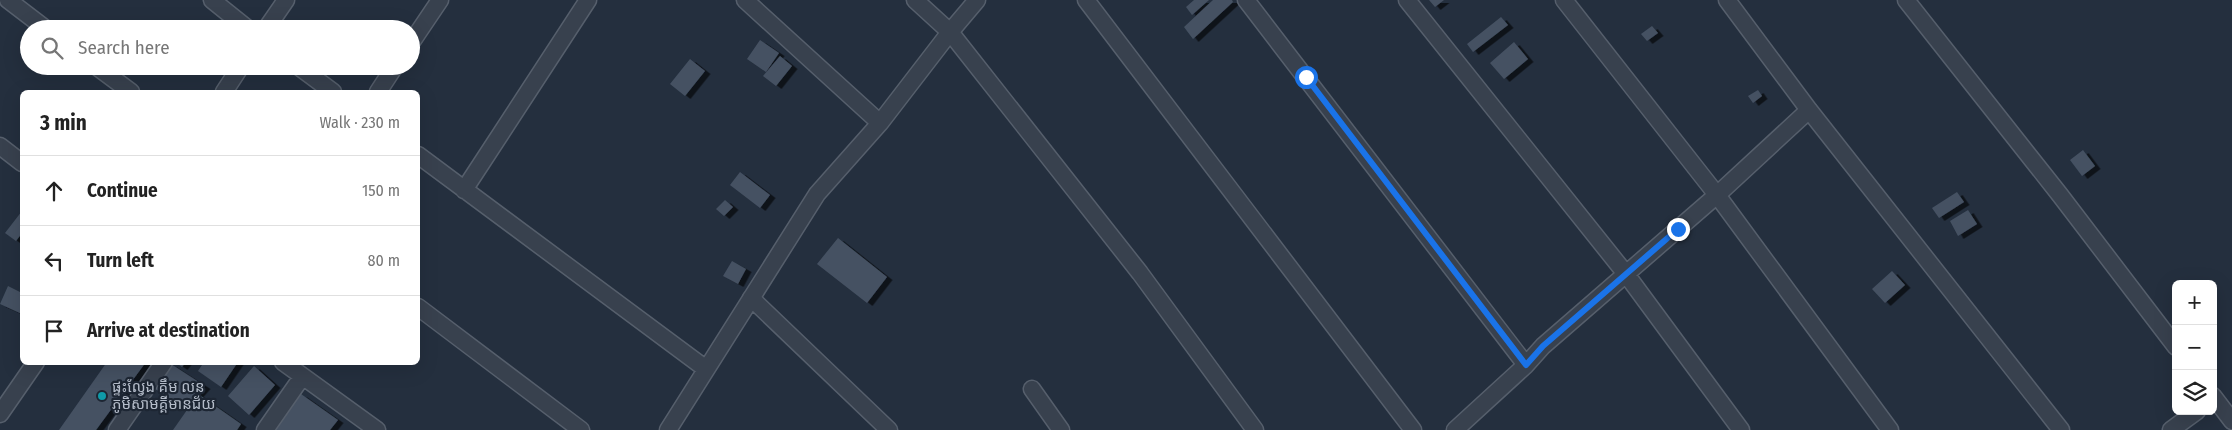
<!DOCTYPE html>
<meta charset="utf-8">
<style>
body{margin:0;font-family:"Fira Sans Condensed","Noto Sans Khmer",sans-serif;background:#f6f6f6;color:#222}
.controls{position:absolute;right:15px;bottom:15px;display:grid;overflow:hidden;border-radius:8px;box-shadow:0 5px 20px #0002}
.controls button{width:45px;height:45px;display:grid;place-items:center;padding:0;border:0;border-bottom:1px solid #e0e0e0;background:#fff;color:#222;font:25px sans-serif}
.stop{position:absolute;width:15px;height:15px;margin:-11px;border:4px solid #1a73e8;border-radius:50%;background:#fff}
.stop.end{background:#1a73e8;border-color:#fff;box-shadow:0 1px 5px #0008}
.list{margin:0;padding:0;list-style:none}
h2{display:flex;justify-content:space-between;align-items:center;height:65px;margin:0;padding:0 20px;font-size:21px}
h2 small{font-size:16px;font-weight:400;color:#767676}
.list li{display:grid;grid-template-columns:32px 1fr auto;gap:15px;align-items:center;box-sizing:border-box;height:70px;padding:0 20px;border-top:1px solid #e0e0e0}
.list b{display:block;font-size:19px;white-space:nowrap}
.list em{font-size:16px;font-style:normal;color:#767676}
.icon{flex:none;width:28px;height:28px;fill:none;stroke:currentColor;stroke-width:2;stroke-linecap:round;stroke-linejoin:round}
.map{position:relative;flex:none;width:2232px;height:430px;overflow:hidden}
.search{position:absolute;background:#fff;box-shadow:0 5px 20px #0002;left:20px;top:20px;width:400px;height:55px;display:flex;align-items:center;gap:12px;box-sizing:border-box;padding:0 18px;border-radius:28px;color:#767676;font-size:19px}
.panel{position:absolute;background:#fff;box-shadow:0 5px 20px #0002;left:20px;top:90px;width:400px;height:275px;border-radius:8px}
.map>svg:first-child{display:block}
</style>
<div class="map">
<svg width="2232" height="430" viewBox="0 0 2232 430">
<defs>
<filter id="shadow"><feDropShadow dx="5.5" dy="3" stdDeviation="0" flood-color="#0009"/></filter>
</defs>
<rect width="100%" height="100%" fill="#242f3e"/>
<path fill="#455162" filter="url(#shadow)" d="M1194,0h15l-17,15 -6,-8z
M1213,0h19l1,2 -40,37 -9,-12z
M1429,0h15l-9,7z
M1501,17l7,8 -35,27 -6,-8z
M1652,26l6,7 -11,8 -6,-7z
M760,40l19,13 -13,19 -19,-13z
M1514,42l14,17 -24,20 -14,-16z
M780,56l12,10 -16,20 -13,-10z
M690,59l15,12 -20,25 -15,-12z
M1758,90l4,6 -9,7 -5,-7z
M2083,150l12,16 -13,10 -12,-16z
M740,172l30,23 -10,13 -30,-23z
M1957,192l7,10 -25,16 -7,-10z
M725,200l8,7 -9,9 -8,-7z
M1968,210l9,14 -19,12 -8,-15z
M22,211v22l-6,8 -11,-8z
M838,238l49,39 -20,26 -50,-39z
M732,261l14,8 -8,15 -15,-8z
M1892,271l13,14 -20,18 -13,-14z
M8,286l14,7v21l-22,-10z
M107,362h39l-50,68h-37z
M175,362h11l-4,5z
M204,362h34l-17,25 -23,-16z
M171,364l34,22 -7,8 43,30 -4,6h-64l14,-20 -33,-22z
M254,366l21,19 -26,30 -21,-19z
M301,394l37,26 -8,10h-56z"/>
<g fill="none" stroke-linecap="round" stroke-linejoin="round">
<g stroke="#565f6c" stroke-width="19">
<path id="minor" d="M8,0l38,29
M212,0l36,29
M745,0l135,123
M915,0l35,32 190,241 115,157
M1086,0l327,430
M1246,0l280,365
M1407,0l219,274 115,156
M1564,0l153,195 173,235
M1727,0l82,110 252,320
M1906,0l154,195 116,152
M266,29l20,-29
M411,43l29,-43
M96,66l35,26
M298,66l35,26
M224,92l17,-26
M378,92l17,-26
M0,146l22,17
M418,155l288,214
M464,190l124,-190
M751,298l138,132
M418,307l163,123
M283,362l94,68
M1032,389l29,41
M2213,396l19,25
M0,414l36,-52
M117,430l47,-68
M265,430l37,-53
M668,430l149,-236 63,-71 70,-91 27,-32
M1455,430l71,-65 17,-19 174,-151 92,-85
M2171,430l26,-19"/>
</g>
<use href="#minor" stroke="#38414e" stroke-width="16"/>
</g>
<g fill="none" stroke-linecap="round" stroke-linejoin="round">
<path stroke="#1a73e8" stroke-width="6" d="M1306,77l220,288 17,-19 135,-117"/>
</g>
<circle fill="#0f9aa8" stroke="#1d2633" stroke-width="2" cx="102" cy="396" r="5"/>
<g text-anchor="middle" stroke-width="4.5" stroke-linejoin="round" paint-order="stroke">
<g font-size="15" fill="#b4bcc9" stroke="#1d2633" text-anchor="start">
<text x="112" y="392">ផ្ទះល្វែង គឹម លន<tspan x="112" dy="17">ភូមិសាមគ្គីមានជ័យ</tspan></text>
</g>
</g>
</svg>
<div class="controls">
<button>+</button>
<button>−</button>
<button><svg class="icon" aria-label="layers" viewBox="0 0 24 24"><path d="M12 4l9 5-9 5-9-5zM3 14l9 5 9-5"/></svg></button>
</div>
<div class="stop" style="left:1306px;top:77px"></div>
<div class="stop end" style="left:1678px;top:229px"></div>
<div class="search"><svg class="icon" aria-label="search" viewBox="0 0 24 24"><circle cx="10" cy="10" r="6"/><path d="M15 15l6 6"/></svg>Search here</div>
<section class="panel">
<h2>3 min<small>Walk · 230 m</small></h2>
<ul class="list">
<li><svg class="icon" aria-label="ahead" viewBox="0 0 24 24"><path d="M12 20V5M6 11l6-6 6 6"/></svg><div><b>Continue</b></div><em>150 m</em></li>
<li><svg class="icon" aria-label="left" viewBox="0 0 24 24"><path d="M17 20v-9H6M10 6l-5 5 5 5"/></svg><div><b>Turn left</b></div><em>80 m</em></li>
<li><svg class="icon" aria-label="arrive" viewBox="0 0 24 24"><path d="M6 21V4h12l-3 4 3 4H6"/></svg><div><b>Arrive at destination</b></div></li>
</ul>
</section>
</div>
